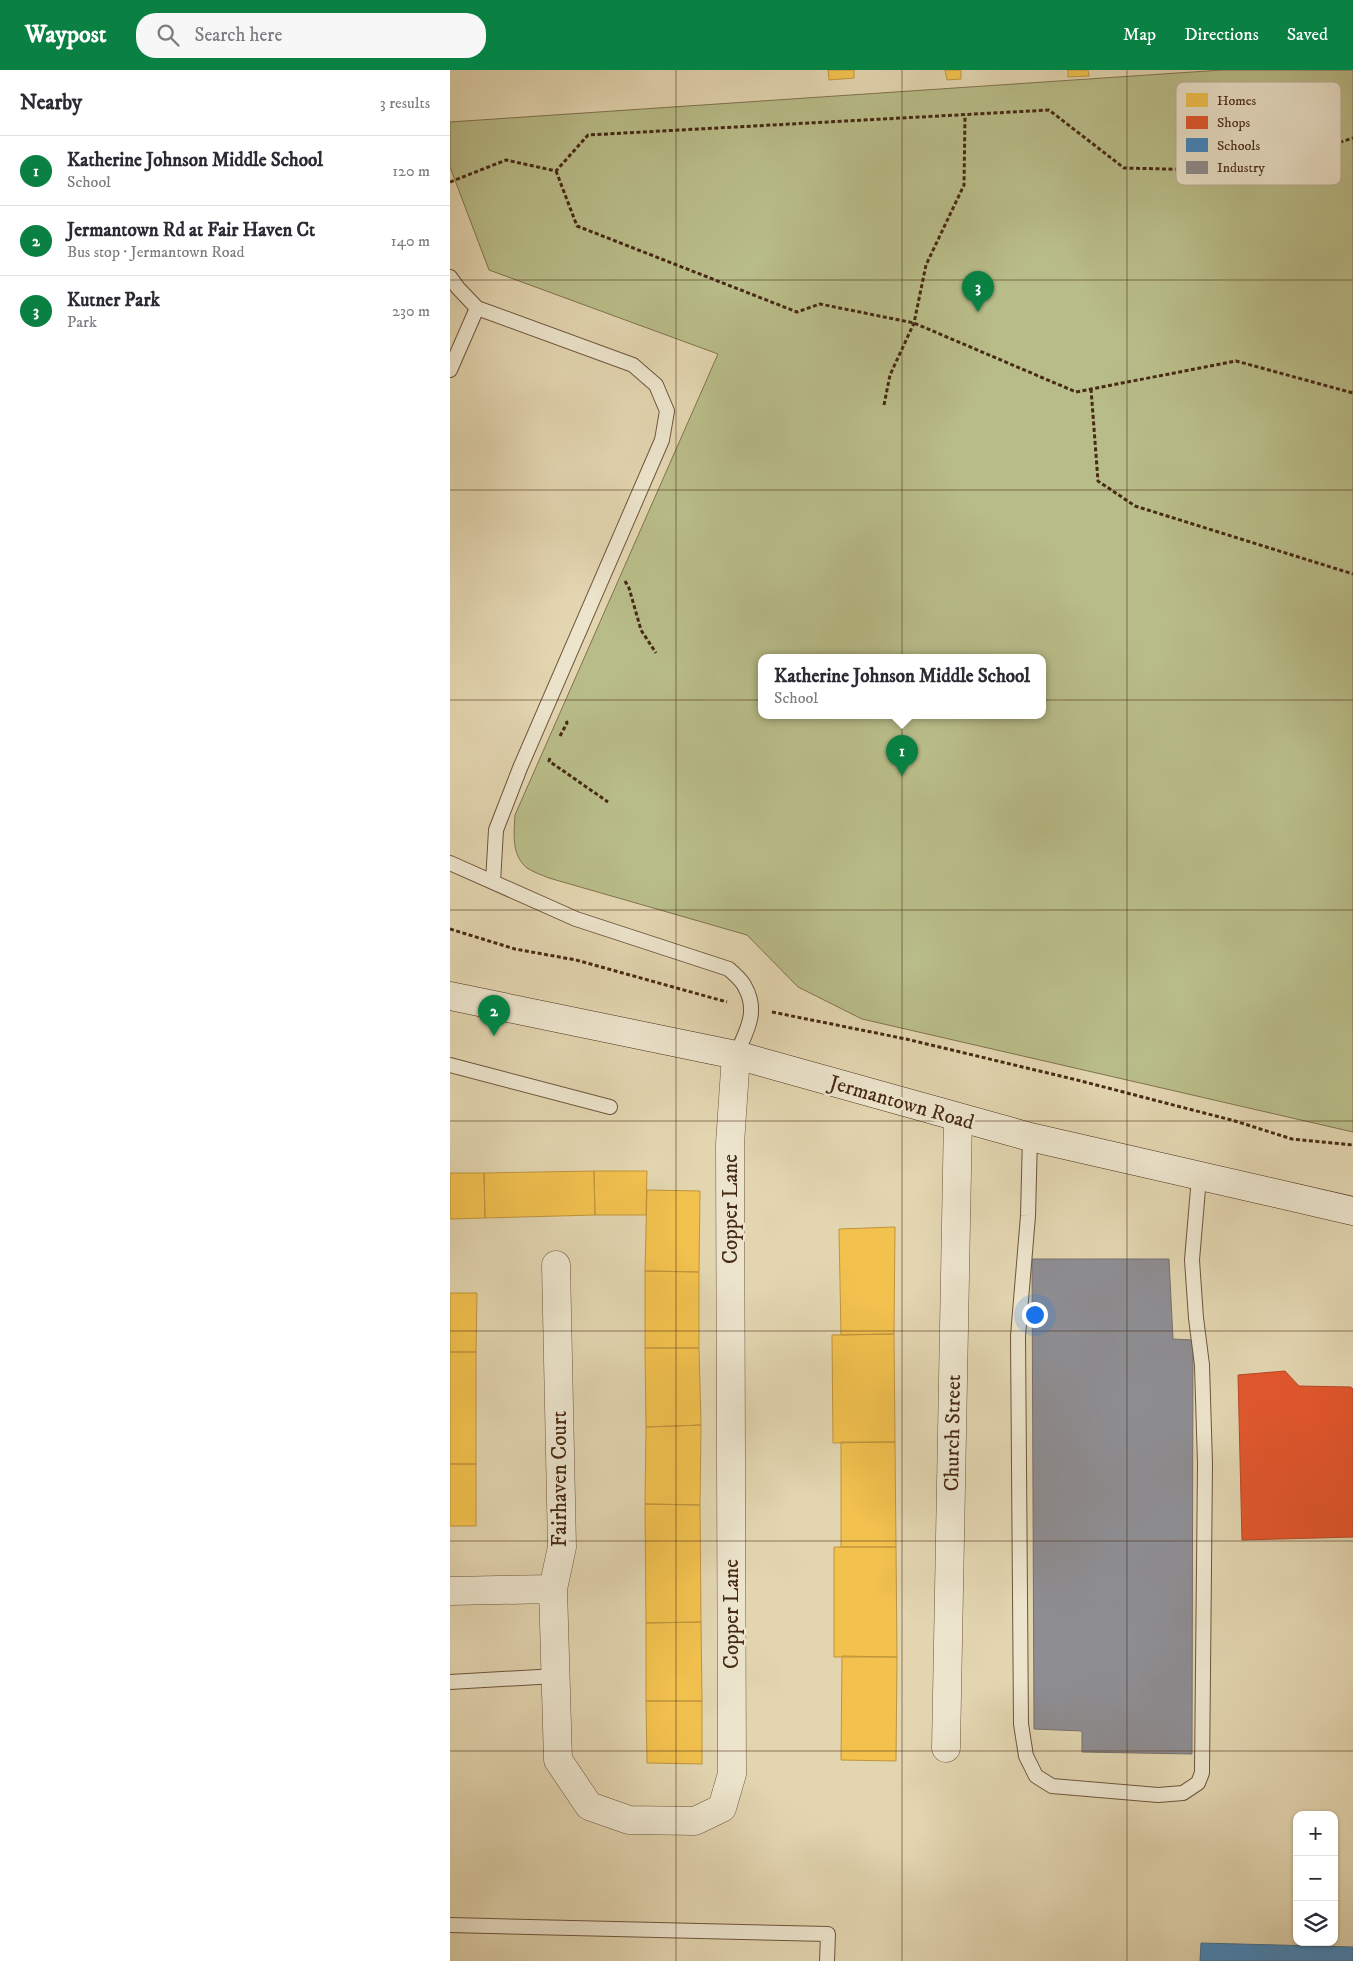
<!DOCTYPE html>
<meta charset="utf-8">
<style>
body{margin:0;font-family:"IM FELL DW Pica",serif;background:#f7f7f7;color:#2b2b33}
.controls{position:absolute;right:15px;bottom:15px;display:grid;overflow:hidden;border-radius:10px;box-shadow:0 1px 4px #0004}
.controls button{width:45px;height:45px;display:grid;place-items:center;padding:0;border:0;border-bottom:1px solid #e1e1e2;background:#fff;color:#2b2b33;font:25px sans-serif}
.you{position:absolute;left:584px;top:1244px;width:18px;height:18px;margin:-12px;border:4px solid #fff;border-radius:50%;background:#1a73e8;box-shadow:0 0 0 8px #1a73e833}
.badge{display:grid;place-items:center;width:32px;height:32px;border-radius:50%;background:#0b8043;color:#fff;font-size:16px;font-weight:700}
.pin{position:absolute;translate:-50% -41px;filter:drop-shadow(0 1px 2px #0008)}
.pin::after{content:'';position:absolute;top:26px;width:18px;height:15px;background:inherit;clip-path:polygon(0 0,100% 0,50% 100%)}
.popup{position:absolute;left:308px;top:584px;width:288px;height:65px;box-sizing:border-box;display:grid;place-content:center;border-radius:10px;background:#fff;filter:drop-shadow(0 1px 4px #0005);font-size:16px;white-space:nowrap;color:#7c7c81}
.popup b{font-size:19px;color:#2b2b33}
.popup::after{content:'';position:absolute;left:50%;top:100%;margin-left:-10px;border:10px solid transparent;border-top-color:#fff}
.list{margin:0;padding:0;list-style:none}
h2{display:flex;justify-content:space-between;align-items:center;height:65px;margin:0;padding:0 20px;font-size:21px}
h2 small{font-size:16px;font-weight:400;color:#7c7c81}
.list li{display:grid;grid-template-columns:32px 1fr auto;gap:15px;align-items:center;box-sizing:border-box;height:70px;padding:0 20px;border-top:1px solid #e1e1e2}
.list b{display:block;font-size:19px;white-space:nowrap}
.list p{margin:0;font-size:16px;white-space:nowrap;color:#7c7c81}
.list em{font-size:16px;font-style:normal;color:#7c7c81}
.icon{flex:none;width:28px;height:28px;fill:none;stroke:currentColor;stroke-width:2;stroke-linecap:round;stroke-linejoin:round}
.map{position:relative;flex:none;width:903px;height:1891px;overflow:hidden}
header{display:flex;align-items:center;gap:30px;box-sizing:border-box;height:70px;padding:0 25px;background:#0b8043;color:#fff}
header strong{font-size:24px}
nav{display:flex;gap:28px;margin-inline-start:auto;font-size:18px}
.search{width:350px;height:45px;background:#f7f7f7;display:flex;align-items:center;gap:12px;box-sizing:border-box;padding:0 18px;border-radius:20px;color:#7c7c81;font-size:19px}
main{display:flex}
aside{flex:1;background:#fff}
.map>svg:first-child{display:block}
</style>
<header>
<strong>Waypost</strong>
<div class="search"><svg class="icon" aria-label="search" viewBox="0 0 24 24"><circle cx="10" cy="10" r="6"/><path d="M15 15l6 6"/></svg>Search here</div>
<nav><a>Map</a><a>Directions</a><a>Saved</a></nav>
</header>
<main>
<aside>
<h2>Nearby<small>3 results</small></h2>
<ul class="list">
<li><span class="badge">1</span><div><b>Katherine Johnson Middle School</b><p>School</p></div><em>120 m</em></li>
<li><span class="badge">2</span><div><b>Jermantown Rd at Fair Haven Ct</b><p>Bus stop · Jermantown Road</p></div><em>140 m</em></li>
<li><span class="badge">3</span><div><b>Kutner Park</b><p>Park</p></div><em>230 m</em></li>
</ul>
</aside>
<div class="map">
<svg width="903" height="1891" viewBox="0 0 903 1891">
<rect width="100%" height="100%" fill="#e2d5b0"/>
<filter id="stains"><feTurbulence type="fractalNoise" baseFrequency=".004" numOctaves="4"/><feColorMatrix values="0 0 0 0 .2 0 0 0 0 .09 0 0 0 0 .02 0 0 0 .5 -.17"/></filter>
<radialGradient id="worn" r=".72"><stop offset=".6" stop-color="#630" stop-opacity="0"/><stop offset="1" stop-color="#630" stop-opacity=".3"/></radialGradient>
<path fill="#b8bc88" stroke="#80734e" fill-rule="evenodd" d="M772,0h131v1062l-491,-113 -64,-32 -51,-52 -198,-57c-7,-3 -16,-6 -22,-10 -16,-13 -13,-35 -12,-53l203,-461 -229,-84 -39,-103v-45zM592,587v58h-280v-58z"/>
<path fill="#f2c14e" stroke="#bf943d" d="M378,0h26v8l-25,2z
M495,0h16v9l-14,1z
M618,0h20l1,6 -21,1z
M144,1101l1,44 -110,3 -1,-45z
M144,1101h53l-1,44h-51z
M0,1103h34l1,45 -35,1z
M197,1120l53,1 -1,81 -54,-1z
M445,1157l-1,107 -53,1 -2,-106z
M195,1201l54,1v76h-54z
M0,1223h27l-1,59h-26z
M444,1264l1,108 -62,1 -1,-108z
M195,1278h54l2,77 -55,2z
M0,1282h26v112h-26z
M251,1355l-1,80 -55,-1 1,-77z
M391,1372h54l1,105h-55z
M0,1394h26v62h-26z
M195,1434l55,1 1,117 -55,1z
M384,1477h62l1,110h-63z
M251,1552l1,79h-56v-78z
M392,1586l55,1 -1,104 -55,-1z
M196,1631h56v63l-55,-1z"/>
<path fill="#e4572e" stroke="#b54a26" d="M835,1301l14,15 52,1 2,2v148l-111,3 -4,-165z"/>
<path fill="#3f88c5" stroke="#416c90" d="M751,1873l152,4v14h-153z"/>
<path fill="#8d8d92" stroke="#786f6c" d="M582,1189h137l4,80 20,1 -1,414 -110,-2v-21l-48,-2z"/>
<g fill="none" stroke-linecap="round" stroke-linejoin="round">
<g stroke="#6e553b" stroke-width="16">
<path id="service" d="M0,207l8,11 19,20 156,57 23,20 11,26 -5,29 -142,328 -24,62 -3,52
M0,300l27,-62
M0,793l126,56 153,50c5,5 13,11 16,18 14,25 1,45 -9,68
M0,995l160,42
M580,1067l-2,79 -10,120 3,388 5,32 10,20 16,10 106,9 25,-2 15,-10 4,-10 3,-309 -3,-99 -6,-47 -4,-58 7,-83
M0,1612l106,-6
M0,1855l378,9 -1,27"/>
</g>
<g stroke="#6e553b" stroke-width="29">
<path id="minor" d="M106,1195l6,282 -9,42 5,171 31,46 40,14 66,1 27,-13 10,-34 -2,-630 6,-89
M0,1521l103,-2
M496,1678l12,-630"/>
</g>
<g stroke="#472a14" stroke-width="29">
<path id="secondary" d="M0,926l286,59 294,82 323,74"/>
</g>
<path stroke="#472a14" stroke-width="3" stroke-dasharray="4 2.5" stroke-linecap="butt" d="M106,101l21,55 220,86 23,-8 94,19 162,69 160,-31 117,32
M0,112l56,-22 50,11 32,-36 461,-25 75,58 126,3 103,-33
M641,319l7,92 37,25 218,68
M434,335l6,-30 24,-52 12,-58 38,-80 1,-70
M175,511l4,7 12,42 15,23
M110,666l7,-13 -1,-4
M100,688l-1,3 59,41
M0,859l65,20 61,11 151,42
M322,942l134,27 171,41 158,41 57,18 61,6"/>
<use href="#service" stroke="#ece4cc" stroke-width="14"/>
<use href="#minor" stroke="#ece4cc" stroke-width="28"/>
<use href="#secondary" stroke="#ece4cc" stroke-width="28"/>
</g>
<path fill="none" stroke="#472a14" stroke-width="1" stroke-opacity="0.55" d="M226,0v1891M452,0v1891M677,0v1891M0,210h903M0,420h903M0,630h903M0,840h903M0,1051h903M0,1261h903M0,1471h903M0,1681h903"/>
<g text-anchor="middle" stroke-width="5" stroke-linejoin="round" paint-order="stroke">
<g font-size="21" fill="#472a14" stroke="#ece4cc">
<text transform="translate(452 1032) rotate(16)" y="7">Jermantown Road</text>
<text transform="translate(280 1139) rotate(-90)" y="7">Copper Lane</text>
<text transform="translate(502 1363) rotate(-89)" y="7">Church Street</text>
<text transform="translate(109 1409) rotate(-90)" y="7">Fairhaven Court</text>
<text transform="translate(281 1544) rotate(-90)" y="7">Copper Lane</text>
</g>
</g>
<rect x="726" y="12" width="165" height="103" rx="8" fill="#ece4cc" stroke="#baac95" stroke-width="1"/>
<rect x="736" y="23" width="22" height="14" fill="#f2c14e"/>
<rect x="736" y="46" width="22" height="13" fill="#e4572e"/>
<rect x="736" y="68" width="22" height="14" fill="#3f88c5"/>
<rect x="736" y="91" width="22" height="13" fill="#8d8d92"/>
<g font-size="14" fill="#472a14">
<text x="767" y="35">Homes</text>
<text x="767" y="57">Shops</text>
<text x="767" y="80">Schools</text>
<text x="767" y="102">Industry</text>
</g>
<rect width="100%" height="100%" filter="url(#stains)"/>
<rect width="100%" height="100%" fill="url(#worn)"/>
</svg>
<div class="controls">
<button>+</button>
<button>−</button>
<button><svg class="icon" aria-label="layers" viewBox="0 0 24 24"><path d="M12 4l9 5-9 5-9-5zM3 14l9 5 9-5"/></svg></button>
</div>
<div class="you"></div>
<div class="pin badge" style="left:452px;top:706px">1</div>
<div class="popup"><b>Katherine Johnson Middle School</b>School</div>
<div class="pin badge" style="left:44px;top:966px">2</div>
<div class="pin badge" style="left:528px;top:242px">3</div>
</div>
</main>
